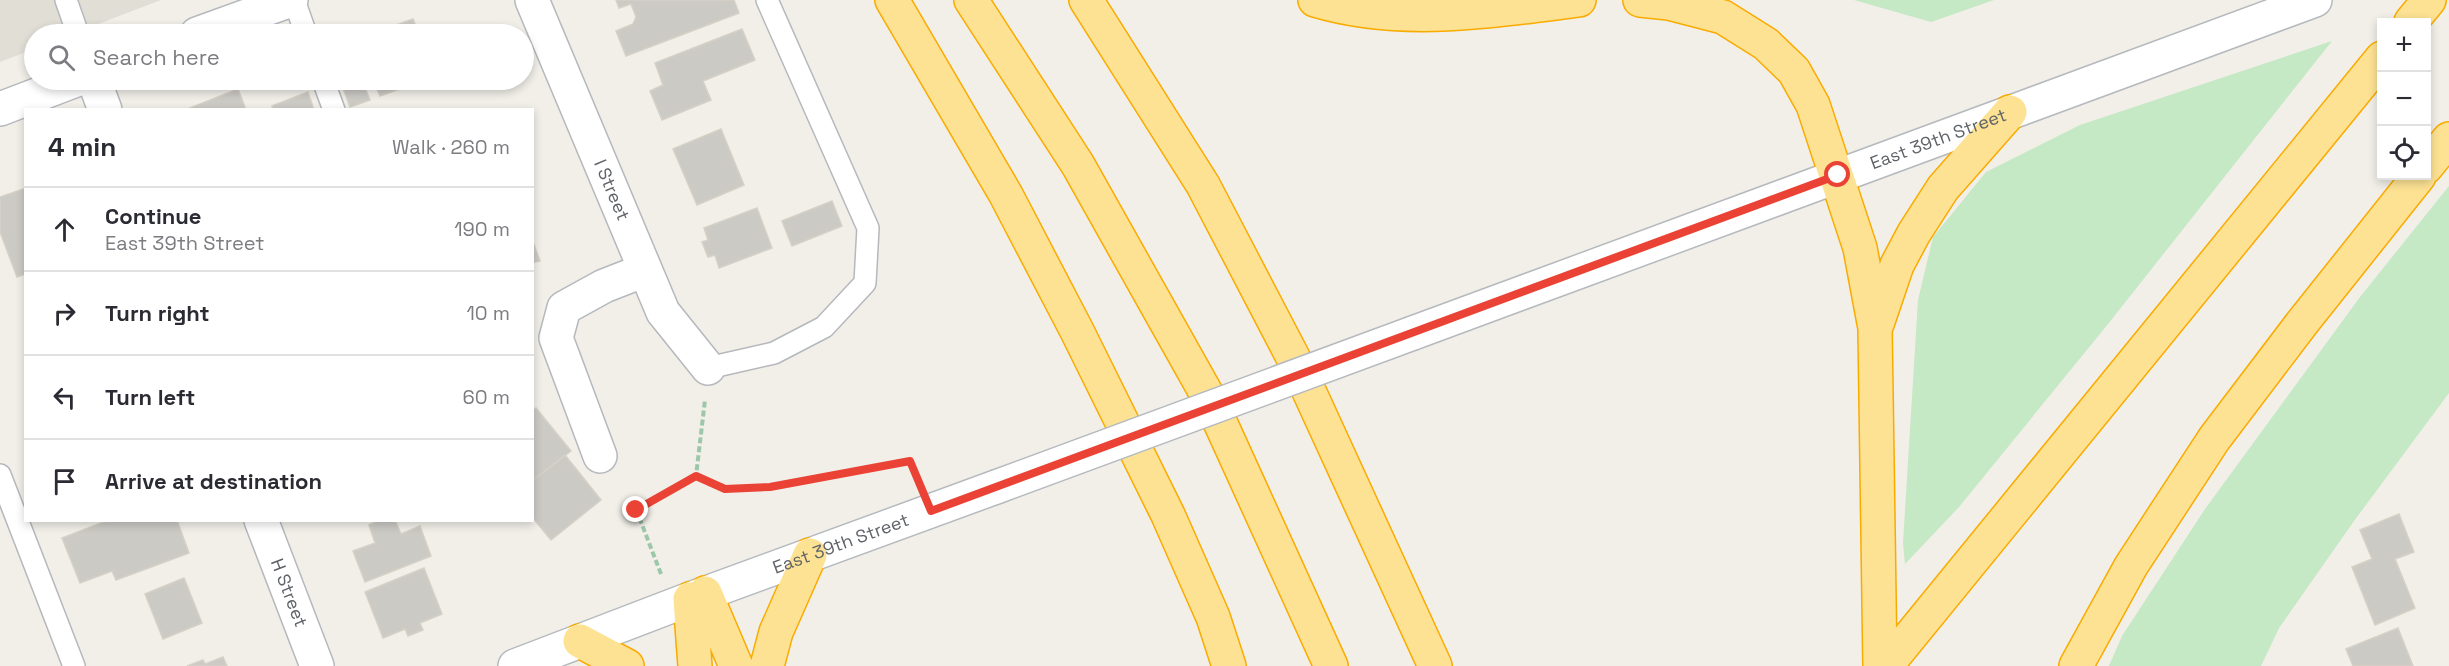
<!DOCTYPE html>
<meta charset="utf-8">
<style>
body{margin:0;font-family:"Space Grotesk",sans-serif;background:#f2f2f3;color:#2b2b33}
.controls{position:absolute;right:18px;top:18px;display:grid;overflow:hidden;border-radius:0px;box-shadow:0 3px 9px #0003}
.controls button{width:54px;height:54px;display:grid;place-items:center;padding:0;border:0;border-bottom:2px solid #e1e1e2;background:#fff;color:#2b2b33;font:30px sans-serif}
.stop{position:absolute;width:18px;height:18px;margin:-14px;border:4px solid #ea4335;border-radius:50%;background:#fff}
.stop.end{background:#ea4335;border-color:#fff;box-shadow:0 2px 6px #0008}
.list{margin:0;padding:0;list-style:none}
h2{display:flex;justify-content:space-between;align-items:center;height:78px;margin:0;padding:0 24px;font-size:26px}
h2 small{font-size:20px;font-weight:400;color:#7c7c81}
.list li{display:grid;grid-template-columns:39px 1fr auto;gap:18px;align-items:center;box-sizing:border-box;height:84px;padding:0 24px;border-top:2px solid #e1e1e2}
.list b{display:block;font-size:22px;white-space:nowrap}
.list p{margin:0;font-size:20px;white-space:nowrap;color:#7c7c81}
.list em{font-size:20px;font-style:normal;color:#7c7c81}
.icon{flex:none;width:33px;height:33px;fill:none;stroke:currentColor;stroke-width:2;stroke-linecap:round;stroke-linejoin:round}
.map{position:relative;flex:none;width:2449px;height:666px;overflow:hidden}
.search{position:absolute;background:#fff;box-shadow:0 3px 9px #0003;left:24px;top:24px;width:510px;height:66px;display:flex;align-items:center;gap:15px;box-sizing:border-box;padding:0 21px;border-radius:33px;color:#7c7c81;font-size:22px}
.panel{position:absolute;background:#fff;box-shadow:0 3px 9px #0003;left:24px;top:108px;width:510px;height:414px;border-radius:0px}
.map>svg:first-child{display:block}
</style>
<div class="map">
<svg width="2449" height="666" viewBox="0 0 2449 666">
<rect width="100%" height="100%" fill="#f1efe8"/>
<path fill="#e1ded6" d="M0,0h161l-89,34h-38v15l-34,13z"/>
<path fill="#c5e8c5" d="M1854,0h140l-63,22z
M2332,41l-224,283 -149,183 -54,57 -2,-21 15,-243 15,-63 53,-65 94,-47z
M2449,186v207l-95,128 -75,107 -18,38h-152l13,-30 83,-127 155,-212z"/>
<path fill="#cccac5" stroke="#d6d1c6" stroke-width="1.5" d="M616,0h118l5,13 -113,43 -10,-25 17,-7 3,-7 -5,-13 -12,4z
M413,19l6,15h-47z
M742,29l13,31 -52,21 8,19 -49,20 -12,-29 13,-6 -8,-22z
M340,80h22l8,20 -20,7z
M373,80h51l-44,16z
M238,89l8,21h-61z
M308,92l6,18h-41l-1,-4z
M721,129l23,56 -47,20 -24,-56z
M26,188v86l-9,3 -17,-45v-35z
M832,201l10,25 -50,20 -10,-25z
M757,208l15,40 -53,20 -4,-13 -7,2 -6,-15 6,-2 -4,-12z
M532,239l8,22 -8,2z
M536,408l35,43 -39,30v-70z
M565,455l36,45 -50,40 -19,-23v-36z
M2399,514l15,38 -19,7 20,49 -40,17 -23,-58 20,-8 -12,-29z
M109,520h68l12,33 -73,27 -4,-9 -32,12 -18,-45z
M380,520h15l6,14 19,-8 11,30 -66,26 -12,-31 22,-8 -6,-18z
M424,568l18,46 -22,9 3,7 -15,6 -3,-7 -22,9 -18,-46z
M184,578l18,45 -39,16 -18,-45z
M2398,628l15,38h-60l-7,-17z
M223,657l4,9h-40l16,-6 2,4z"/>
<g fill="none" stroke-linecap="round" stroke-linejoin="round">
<g stroke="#b5b8bc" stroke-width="24">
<path id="lane" d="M66,0l12,34
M294,0l12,34
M323,80l11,30
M708,368l66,-15 50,-26 41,-44 3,-55 -101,-228
M0,475l74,191"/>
</g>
<g stroke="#b5b8bc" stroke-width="36">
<g id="street">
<path id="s1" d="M532,0l131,312 45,56"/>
<path d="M197,34l94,-34"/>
<path d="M94,80l11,30"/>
<path d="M0,109l76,-29"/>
<path d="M600,456l-44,-118 8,-30 40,-22 41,-16"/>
<path id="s2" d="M261,520l56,146"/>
</g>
</g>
<g stroke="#b6babf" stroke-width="36">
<g id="secondary">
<path id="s3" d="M1413,333l902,-333"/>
<path id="s4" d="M515,666l175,-67 306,-112"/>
</g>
</g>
<g stroke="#f9ab00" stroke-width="36">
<path id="highway" d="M892,0l114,195 71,136 91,184 45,102 16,49
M971,0l107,165 132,235 121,266
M1086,0l117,185 94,180 138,301
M1315,0c86,26 176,11 264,0
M1640,0l29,3 54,14 43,27 28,27 19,34 47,143 15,80 5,338
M2411,22l18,-22
M2426,167l23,-28
M1877,324l20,-59 17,-32 29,-45 67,-76
M705,593l31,73
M690,599l5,67
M580,641l47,25
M767,666l9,-34 34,-77
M1886,666l496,-608
M2076,666l55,-100 83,-127 88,-116 117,-147"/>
</g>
<path stroke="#9cc7a9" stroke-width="4" stroke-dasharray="6 3" stroke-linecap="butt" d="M696,476l29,13 45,-2 140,-26 8,18
M661,574l-25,-65 60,-33 9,-76"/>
<use href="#lane" stroke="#fff" stroke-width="21"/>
<use href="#street" stroke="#fff" stroke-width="33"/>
<use href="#secondary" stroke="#fff" stroke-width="33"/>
<use href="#highway" stroke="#fde293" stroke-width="33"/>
<g stroke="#b6babf" stroke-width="36" stroke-linecap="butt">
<path id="secondary-bridge" d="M996,487l417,-154"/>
</g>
<use href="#secondary-bridge" stroke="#fff" stroke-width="33"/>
</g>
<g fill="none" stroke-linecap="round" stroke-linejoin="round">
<path stroke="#ea4335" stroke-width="8" d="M636,510l60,-34 29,13 45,-2 140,-26 21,50 907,-336"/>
</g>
<g text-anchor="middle" stroke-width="4.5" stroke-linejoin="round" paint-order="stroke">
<g font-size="18" fill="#5f6368" stroke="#fff">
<text dy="6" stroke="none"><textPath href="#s3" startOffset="560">East 39th Street</textPath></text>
<text dy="6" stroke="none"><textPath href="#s1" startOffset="206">I Street</textPath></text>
<text dy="6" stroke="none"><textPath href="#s4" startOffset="348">East 39th Street</textPath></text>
<text dy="6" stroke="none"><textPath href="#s2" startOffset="78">H Street</textPath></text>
</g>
</g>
</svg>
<div class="controls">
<button>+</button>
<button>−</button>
<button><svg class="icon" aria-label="locate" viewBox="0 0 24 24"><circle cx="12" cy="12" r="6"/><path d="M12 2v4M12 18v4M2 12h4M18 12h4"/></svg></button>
</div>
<div class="stop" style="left:1838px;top:175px"></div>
<div class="stop end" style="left:636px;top:510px"></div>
<div class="search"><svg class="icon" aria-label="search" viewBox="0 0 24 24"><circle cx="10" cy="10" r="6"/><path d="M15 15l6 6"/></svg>Search here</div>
<section class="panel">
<h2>4 min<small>Walk · 260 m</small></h2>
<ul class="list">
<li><svg class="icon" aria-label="ahead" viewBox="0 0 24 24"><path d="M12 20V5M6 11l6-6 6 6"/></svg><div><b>Continue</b><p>East 39th Street</p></div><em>190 m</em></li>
<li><svg class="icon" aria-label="right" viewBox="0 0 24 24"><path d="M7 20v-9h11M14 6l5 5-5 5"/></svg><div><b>Turn right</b></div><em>10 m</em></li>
<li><svg class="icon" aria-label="left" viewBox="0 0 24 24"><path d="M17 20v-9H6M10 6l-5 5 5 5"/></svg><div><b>Turn left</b></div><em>60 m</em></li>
<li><svg class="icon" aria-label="arrive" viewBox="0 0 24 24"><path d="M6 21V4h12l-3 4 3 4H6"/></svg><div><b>Arrive at destination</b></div></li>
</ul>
</section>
</div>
